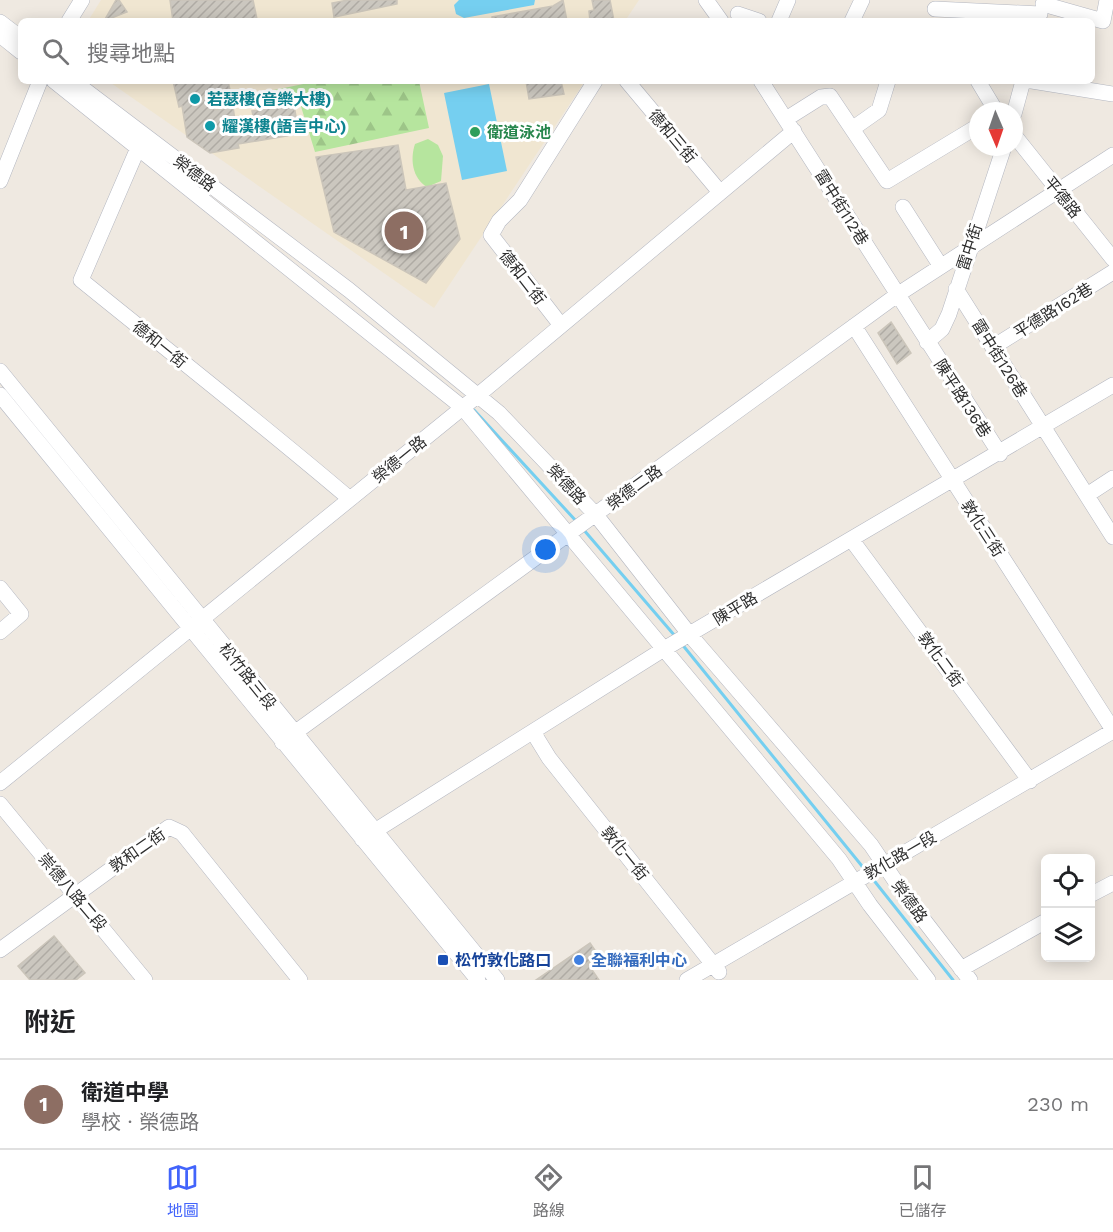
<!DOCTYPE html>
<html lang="zh-TW">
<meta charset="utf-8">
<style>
body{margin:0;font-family:"Work Sans","Noto Sans TC",sans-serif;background:#f6f6f6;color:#202124}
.controls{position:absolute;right:18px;bottom:18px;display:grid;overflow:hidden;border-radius:9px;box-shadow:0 3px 15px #0003}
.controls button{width:54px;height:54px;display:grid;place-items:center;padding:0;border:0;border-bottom:2px solid #e0e0e0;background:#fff;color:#202124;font:30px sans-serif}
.compass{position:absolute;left:969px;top:102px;width:54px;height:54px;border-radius:50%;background:#fff;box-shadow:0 3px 15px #0003;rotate:178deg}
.you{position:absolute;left:546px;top:550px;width:21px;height:21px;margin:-15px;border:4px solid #fff;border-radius:50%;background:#1a73e8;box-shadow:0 0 0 9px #1a73e833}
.badge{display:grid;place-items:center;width:39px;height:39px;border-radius:50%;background:#4264fb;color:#fff;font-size:20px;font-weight:700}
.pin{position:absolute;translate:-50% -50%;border:3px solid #fff;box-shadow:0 2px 6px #0006}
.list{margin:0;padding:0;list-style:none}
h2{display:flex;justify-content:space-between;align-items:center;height:78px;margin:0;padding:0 24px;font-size:26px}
h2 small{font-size:20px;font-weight:400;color:#757577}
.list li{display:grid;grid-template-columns:39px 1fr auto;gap:18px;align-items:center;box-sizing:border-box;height:90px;padding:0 24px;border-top:2px solid #e0e0e0}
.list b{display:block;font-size:22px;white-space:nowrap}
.list p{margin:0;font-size:20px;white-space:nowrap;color:#757577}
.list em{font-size:20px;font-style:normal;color:#757577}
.icon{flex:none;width:33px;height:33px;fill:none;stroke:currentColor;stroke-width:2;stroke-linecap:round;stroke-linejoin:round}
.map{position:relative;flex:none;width:1113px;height:980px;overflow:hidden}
.search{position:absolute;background:#fff;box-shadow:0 3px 15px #0003;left:18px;right:18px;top:18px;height:66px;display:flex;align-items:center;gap:15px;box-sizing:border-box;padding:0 21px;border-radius:9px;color:#757577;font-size:22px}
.sheet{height:168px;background:#fff}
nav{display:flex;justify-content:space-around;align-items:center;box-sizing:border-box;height:84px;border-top:2px solid #e0e0e0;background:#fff;font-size:16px;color:#757577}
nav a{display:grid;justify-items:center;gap:3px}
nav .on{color:#4264fb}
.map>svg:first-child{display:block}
</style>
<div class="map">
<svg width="1113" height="980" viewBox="0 0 1113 980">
<defs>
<pattern id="forest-firs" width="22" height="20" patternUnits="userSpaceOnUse" patternTransform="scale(1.5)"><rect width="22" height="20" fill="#b6e59e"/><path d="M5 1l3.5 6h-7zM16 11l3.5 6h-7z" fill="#9dc588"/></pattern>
<pattern id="building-hatch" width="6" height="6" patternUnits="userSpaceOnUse" patternTransform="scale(1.5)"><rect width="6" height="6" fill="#cbc7bf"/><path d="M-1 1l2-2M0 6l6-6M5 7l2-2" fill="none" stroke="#afaba4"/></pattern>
</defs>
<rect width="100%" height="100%" fill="#efe9e1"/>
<path fill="#f0e6d1" d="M101,0h538l-14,21h-537z
M108,81h477l-151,227z"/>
<path fill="url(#forest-firs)" d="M318,81h101l10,47 -114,24 -16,-52 -27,5 -3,-14z"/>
<path fill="#b6e59e" d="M428,139l10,6 5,11 -2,25 -14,6c-15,-9 -17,-28 -12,-43z"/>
<path fill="#75cff0" d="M459,0h76l-1,5 -70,13 -8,-4 -2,-9z
M489,84l18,87 -45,9 -18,-87z"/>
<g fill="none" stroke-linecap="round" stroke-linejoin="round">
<path stroke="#75cff0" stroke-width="3" d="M474,410l103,112
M583,529l92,107
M681,643l185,228
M872,878l81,102"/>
</g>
<path fill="url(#building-hatch)" stroke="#cbc5ba" stroke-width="1.5" d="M116,0h3l8,12 -23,9z
M170,0h83l4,19 -84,2z
M348,0h49v4l-63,13 -2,-14z
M563,0l4,21h-75v-4l61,-11z
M592,0h18l4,21h-24l-1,-10 5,-1z
M173,81h55l2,9 -18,4 3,16 18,-3 4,26 19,-3 -4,-19 9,-1 -1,-8 10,-1 1,8 23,-4 5,29 -61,10 1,4 -29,5 -23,-16 -5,-31 -3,1z
M526,81h35l3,13 -35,5z
M398,145l8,45 40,-7 14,56 -34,44 -92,-51 -18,-75z
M891,322l20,31 -14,11 -19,-31z
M54,936l31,37 -9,7h-46l-12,-14z
M590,943l9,13 -11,8 11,16h-63z"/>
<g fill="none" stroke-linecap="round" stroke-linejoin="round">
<g stroke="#b4b7c1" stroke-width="16">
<path id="minor" d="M706,0l15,21
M1043,4l60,17 4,-21
M935,9l105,5
M738,14l21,7
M69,21l13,-21
M779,21l9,-21
M852,21l10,-21
M0,22l21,16
M0,35l21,17
M54,81l408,326 377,452 31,46 58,75
M73,81l276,209 150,123 97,102 94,120 181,210 35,52 64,83
M627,81l92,110
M761,81l239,373
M978,81l18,30
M1032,81l81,13
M1014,114l9,-33
M786,119l35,-22 9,-1 57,85 91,-55
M852,129l27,-19 9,-29
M1014,135l99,124
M138,148l-57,132c90,73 181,144 269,219
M0,181l40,-100
M903,207l37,58
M956,289l157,248
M560,324l-69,-89 8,-14 21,-21 75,-119
M854,326l259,404
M927,342l15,-13 7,-15 55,-167
M993,347l120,-75
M0,371l497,609
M0,395l478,585
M1087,495l26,-17
M851,539l179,242
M0,588l21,26 -21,18
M533,732l16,26 170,214
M282,742l615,-447 216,-140
M0,783l477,-387 317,-265
M0,804l145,176
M362,839l302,-190 449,-264
M1090,895l23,-12
M0,950l169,-123 13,6 118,147
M961,969l85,-48
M687,980l426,-249"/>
</g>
<use href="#minor" stroke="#fff" stroke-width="15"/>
</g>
<g fill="#0f9aa8" stroke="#fff" stroke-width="2">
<circle cx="195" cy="99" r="6"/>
<circle cx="210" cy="126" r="6"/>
</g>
<circle fill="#2e9e5b" stroke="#fff" stroke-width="2" cx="475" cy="132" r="6"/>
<rect fill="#1a4fb4" stroke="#fff" stroke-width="2" x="437" y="954" width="12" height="12" rx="3"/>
<circle fill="#3f7fe0" stroke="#fff" stroke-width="2" cx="579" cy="960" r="6"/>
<g text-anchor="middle" stroke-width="6" stroke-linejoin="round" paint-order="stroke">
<g font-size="16" font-weight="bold" fill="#0d838f" stroke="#fff" text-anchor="start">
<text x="207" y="105">若瑟樓(音樂大樓)</text>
<text x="222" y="132">耀漢樓(語言中心)</text>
</g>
<g font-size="16" font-weight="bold" fill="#27864d" stroke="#fff" text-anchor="start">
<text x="487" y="138">衛道泳池</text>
</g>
<g font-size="16" fill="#2e2e2e" stroke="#fff">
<text transform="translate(673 136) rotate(50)" y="6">德和三街</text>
<text transform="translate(195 173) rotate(37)" y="6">榮德路</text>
<text transform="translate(1063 197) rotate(51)" y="6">平德路</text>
<text transform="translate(842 207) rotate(58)" y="6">雷中街112巷</text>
<text transform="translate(969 247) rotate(-72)" y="6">雷中街</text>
<text transform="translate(523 277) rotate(52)" y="6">德和二街</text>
<text transform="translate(1053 310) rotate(-32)" y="6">平德路162巷</text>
<text transform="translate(160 344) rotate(39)" y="6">德和一街</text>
<text transform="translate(1000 358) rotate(58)" y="6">雷中街126巷</text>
<text transform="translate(963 398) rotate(57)" y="6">陳平路136巷</text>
<text transform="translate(399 459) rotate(-39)" y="6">榮德一路</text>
<text transform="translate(567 484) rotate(47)" y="6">榮德路</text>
<text transform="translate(634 487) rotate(-36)" y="6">榮德二路</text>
<text transform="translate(983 528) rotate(57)" y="6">敦化三街</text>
<text transform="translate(735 608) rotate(-31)" y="6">陳平路</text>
<text transform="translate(941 659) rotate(54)" y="6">敦化二街</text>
<text transform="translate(248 676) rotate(51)" y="6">松竹路三段</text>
<text transform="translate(137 850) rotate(-35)" y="6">敦和二街</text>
<text transform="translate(625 853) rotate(51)" y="6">敦化一街</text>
<text transform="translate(900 855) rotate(-30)" y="6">敦化路一段</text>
<text transform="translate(73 892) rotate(50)" y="6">崇德八路二段</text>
<text transform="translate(910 901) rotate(54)" y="6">榮德路</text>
</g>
<g font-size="16" font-weight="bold" fill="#164399" stroke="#fff" text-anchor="start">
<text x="455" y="966">松竹敦化路口</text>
</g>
<g font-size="16" font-weight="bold" fill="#366cbe" stroke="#fff" text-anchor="start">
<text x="591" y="966">全聯福利中心</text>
</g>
</g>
</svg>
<div class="controls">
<button><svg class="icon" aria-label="locate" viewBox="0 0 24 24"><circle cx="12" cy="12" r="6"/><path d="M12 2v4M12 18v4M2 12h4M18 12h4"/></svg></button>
<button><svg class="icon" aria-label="layers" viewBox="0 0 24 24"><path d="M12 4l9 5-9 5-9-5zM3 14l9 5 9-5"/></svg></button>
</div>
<svg class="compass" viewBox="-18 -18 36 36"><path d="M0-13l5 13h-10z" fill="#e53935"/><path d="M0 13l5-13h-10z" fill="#757577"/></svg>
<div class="you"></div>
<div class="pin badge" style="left:404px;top:231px;background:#8d6e63">1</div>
<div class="search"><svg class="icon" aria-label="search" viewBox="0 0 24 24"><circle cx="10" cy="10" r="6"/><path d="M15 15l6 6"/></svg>搜尋地點</div>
</div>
<section class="sheet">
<h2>附近<small></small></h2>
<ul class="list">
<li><span class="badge" style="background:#8d6e63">1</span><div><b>衛道中學</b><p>學校 · 榮德路</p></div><em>230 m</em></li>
</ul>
</section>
<nav>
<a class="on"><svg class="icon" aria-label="map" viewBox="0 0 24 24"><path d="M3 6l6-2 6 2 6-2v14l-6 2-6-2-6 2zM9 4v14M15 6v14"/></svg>地圖</a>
<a><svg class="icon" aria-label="directions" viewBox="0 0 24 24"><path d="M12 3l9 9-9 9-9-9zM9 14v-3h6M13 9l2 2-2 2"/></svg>路線</a>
<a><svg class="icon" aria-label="saved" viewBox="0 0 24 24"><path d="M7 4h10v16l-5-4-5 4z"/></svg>已儲存</a>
</nav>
